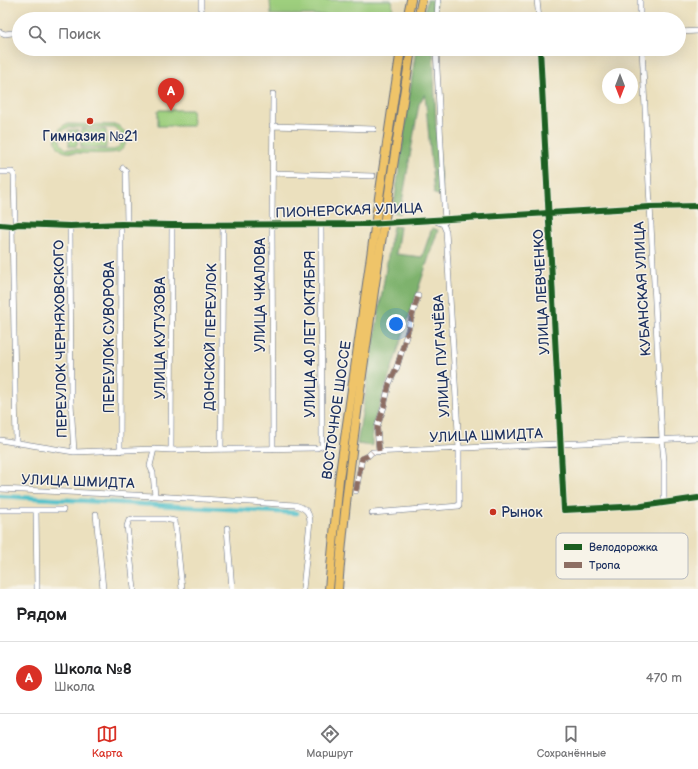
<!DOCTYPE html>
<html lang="ru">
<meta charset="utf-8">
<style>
body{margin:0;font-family:"Balsamiq Sans",sans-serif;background:#f6f6f6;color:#202124}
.compass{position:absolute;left:602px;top:68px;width:36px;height:36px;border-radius:50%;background:#fff;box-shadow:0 4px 16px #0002;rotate:180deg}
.you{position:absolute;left:396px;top:324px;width:14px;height:14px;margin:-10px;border:3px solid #fff;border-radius:50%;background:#1a73e8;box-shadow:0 0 0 6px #1a73e833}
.badge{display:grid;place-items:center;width:26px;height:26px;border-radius:50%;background:#d93025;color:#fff;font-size:13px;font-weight:700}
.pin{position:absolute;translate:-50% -33px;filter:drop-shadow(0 1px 2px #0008)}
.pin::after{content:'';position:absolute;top:21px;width:14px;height:12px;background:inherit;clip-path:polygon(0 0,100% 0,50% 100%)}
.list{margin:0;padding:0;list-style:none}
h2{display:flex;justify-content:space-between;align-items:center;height:52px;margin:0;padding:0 16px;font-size:17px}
h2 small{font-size:13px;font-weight:400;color:#757577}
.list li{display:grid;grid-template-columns:26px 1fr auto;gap:12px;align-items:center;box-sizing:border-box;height:72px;padding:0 16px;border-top:1px solid #e0e0e0}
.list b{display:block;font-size:15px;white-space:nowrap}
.list p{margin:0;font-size:13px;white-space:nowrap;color:#757577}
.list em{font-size:13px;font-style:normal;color:#757577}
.icon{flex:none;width:22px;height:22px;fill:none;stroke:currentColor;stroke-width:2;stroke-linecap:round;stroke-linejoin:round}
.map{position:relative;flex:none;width:698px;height:589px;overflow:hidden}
.search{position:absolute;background:#fff;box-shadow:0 4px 16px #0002;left:12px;right:12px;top:12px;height:44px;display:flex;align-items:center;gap:10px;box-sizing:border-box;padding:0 14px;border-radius:22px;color:#757577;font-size:15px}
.sheet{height:124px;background:#fff}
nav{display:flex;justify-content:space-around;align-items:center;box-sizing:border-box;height:56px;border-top:1px solid #e0e0e0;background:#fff;font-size:11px;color:#757577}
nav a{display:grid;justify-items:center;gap:2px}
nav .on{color:#d93025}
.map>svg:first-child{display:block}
</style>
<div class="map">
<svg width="698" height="589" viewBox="0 0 698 589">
<rect width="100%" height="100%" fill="#f7f3e8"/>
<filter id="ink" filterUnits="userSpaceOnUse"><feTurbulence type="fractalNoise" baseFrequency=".025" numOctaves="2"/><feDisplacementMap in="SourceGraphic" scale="8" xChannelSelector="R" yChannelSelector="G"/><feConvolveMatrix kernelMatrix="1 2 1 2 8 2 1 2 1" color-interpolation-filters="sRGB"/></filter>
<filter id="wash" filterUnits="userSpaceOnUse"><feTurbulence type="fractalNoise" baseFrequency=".012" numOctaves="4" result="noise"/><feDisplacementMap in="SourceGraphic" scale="16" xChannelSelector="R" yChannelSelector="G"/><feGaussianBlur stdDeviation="0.9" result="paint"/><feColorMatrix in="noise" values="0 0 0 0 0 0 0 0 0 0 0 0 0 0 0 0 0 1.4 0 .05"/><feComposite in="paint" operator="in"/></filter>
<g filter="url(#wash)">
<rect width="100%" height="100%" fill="#ebe0be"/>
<path fill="#9ecf7e" stroke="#5c7f6e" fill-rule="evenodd" d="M270,0h122l1,15h-122z
M158,110h34l1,16h-35z
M66,124l51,1c5,3 9,8 9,14 0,6 -3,11 -8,13 -5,2 -50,2 -55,-1 -12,-7 -8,-21 3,-27zM69,127l47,1 5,5c3,8 0,14 -7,17l-48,-1 -5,-5 -2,-7 4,-7z
M81,129l25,1v18l-25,-1z
M69,130h9l-1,16h-8z"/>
<path fill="#7eb26d" stroke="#4c7066" d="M427,0h9l-2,19h-11z
M416,49h17l3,77 6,70 -8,-2 -9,-100 -6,10 -19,110 -7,-2z
M393,226l7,1 -4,27 26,3 10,-29 6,2 -66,198v18l-15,-2z"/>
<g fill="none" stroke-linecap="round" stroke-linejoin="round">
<path stroke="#53c1cb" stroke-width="4.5" d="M0,496l297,17"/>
</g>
</g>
<g filter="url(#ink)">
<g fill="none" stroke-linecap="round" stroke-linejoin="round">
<g stroke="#646d80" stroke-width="6">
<path id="minor" d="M201,0v19
M537,0l2,19
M640,0v19
M437,19l1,-19
M0,32l5,2 14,-2
M679,32l19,-1
M436,49l9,173
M540,49l24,461 78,-4 56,-8
M642,49l20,390 2,22v42
M272,126l102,3
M123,168l3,3 1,53
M0,172h12l2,3 1,45 3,4
M273,173l100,3
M0,225l12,1 6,-2 52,2 51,-2 51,1 195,-1 283,-17 48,-1
M12,226l4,216
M70,226l1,177 3,49
M0,440l74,12 80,-3 17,1 146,-2 5,-2 -1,-222
M154,449l-4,17 3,7 2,23 140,9c10,3 14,6 15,16l-7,68
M273,449l-1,-224 1,-131
M171,450l1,-225
M221,450l2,-226
M120,451l1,-227
M379,451l-2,-23 1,-4 6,-17 5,-23 8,-17 21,-71
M0,489l155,7
M356,491l6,-33 6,-2 4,-4 326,-14
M0,510h63
M36,510l1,79
M372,513l87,-7v-58l-13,-217 -3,-7 -8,-3
M96,514l7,75
M227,528l5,61
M134,589l-7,-63 2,-6 3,-1h33l10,2 7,68"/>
</g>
<g stroke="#646d80" stroke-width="10">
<path id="highway" d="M407,19l4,-19
M418,19l4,-19
M377,211l24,-162
M386,212l25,-163
M329,589l10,-109 35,-245
M338,589c9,-118 27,-236 44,-353"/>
</g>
<use href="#minor" stroke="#fff" stroke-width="5"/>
<use href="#highway" stroke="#efc469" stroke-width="8"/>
<g stroke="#646d80" stroke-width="10" stroke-linecap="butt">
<path id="highway-bridge" d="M374,235l3,-24
M382,236l4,-24"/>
</g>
<use href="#highway-bridge" stroke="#efc469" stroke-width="8"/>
<path stroke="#8d6e63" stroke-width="5" stroke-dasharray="10 5" stroke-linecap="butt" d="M379,451l-2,-23 1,-4 6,-17 5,-23 8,-17 21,-71
M356,491l6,-33 6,-2 4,-4"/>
<g stroke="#f7f3e8" stroke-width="8">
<path id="cycleway" d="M540,49l24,461 78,-4 56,-8
M0,225l12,1 6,-2 52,2 51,-2 51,1 195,-1 283,-17 48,-1"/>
</g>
<use href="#cycleway" stroke="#1b5e20" stroke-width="6"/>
</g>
</g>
<g fill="#c8321e" stroke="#f7f3e8" stroke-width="1.5">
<circle cx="90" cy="121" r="4"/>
<circle cx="493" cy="512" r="4"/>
</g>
<g text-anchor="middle" stroke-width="3" stroke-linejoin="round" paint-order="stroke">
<g font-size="14" fill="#1b2f5e" stroke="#f7f3e8">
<text x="90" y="141">Гимназия №21</text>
<text x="501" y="517" text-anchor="start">Рынок</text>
</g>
<g font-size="14" fill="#1b2f5e" stroke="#f7f3e8">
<text transform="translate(349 210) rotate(-2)" y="5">ПИОНЕРСКАЯ УЛИЦА</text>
<text transform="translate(642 289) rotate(-93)" y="5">КУБАНСКАЯ УЛИЦА</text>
<text transform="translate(541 292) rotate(-93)" y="5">УЛИЦА ЛЕВЧЕНКО</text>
<text transform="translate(260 295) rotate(-90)" y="5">УЛИЦА ЧКАЛОВА</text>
<text transform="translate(310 334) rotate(-90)" y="5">УЛИЦА 40 ЛЕТ ОКТЯБРЯ</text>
<text transform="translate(109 337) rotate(-90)" y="5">ПЕРЕУЛОК СУВОРОВА</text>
<text transform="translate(210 337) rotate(-89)" y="5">ДОНСКОЙ ПЕРЕУЛОК</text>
<text transform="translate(160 338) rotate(-90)" y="5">УЛИЦА КУТУЗОВА</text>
<text transform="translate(60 339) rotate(-91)" y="5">ПЕРЕУЛОК ЧЕРНЯХОВСКОГО</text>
<text transform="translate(441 356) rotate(-93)" y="5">УЛИЦА ПУГАЧЁВА</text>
<text transform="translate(336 410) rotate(-82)" y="5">ВОСТОЧНОЕ ШОССЕ</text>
<text transform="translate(486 435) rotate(-2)" y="5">УЛИЦА ШМИДТА</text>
<text transform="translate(78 481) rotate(2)" y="5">УЛИЦА ШМИДТА</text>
</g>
</g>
<rect x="556" y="533" width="132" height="46" rx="6" fill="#f7f3e8" stroke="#b5b8bf" stroke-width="1"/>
<rect x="564" y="544" width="18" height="6" fill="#1b5e20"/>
<rect x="564" y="562" width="18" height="6" fill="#8d6e63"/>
<g font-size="11" fill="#1b2f5e">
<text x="589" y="551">Велодорожка</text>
<text x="589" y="569">Тропа</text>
</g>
</svg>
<svg class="compass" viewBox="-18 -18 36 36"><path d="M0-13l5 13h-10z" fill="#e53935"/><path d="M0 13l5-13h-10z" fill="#757577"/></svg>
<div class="you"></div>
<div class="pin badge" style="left:171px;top:111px">A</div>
<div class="search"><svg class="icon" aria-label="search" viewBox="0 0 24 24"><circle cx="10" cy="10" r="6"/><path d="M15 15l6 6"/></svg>Поиск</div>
</div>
<section class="sheet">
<h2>Рядом<small></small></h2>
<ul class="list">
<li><span class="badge">A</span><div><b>Школа №8</b><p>Школа</p></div><em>470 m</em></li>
</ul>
</section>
<nav>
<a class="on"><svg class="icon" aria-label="map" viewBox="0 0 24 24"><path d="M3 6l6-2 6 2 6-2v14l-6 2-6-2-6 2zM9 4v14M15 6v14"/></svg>Карта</a>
<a><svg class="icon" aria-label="directions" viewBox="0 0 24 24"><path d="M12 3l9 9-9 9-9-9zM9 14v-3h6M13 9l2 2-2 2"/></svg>Маршрут</a>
<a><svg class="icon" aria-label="saved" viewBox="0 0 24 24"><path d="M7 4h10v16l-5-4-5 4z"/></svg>Сохранённые</a>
</nav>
